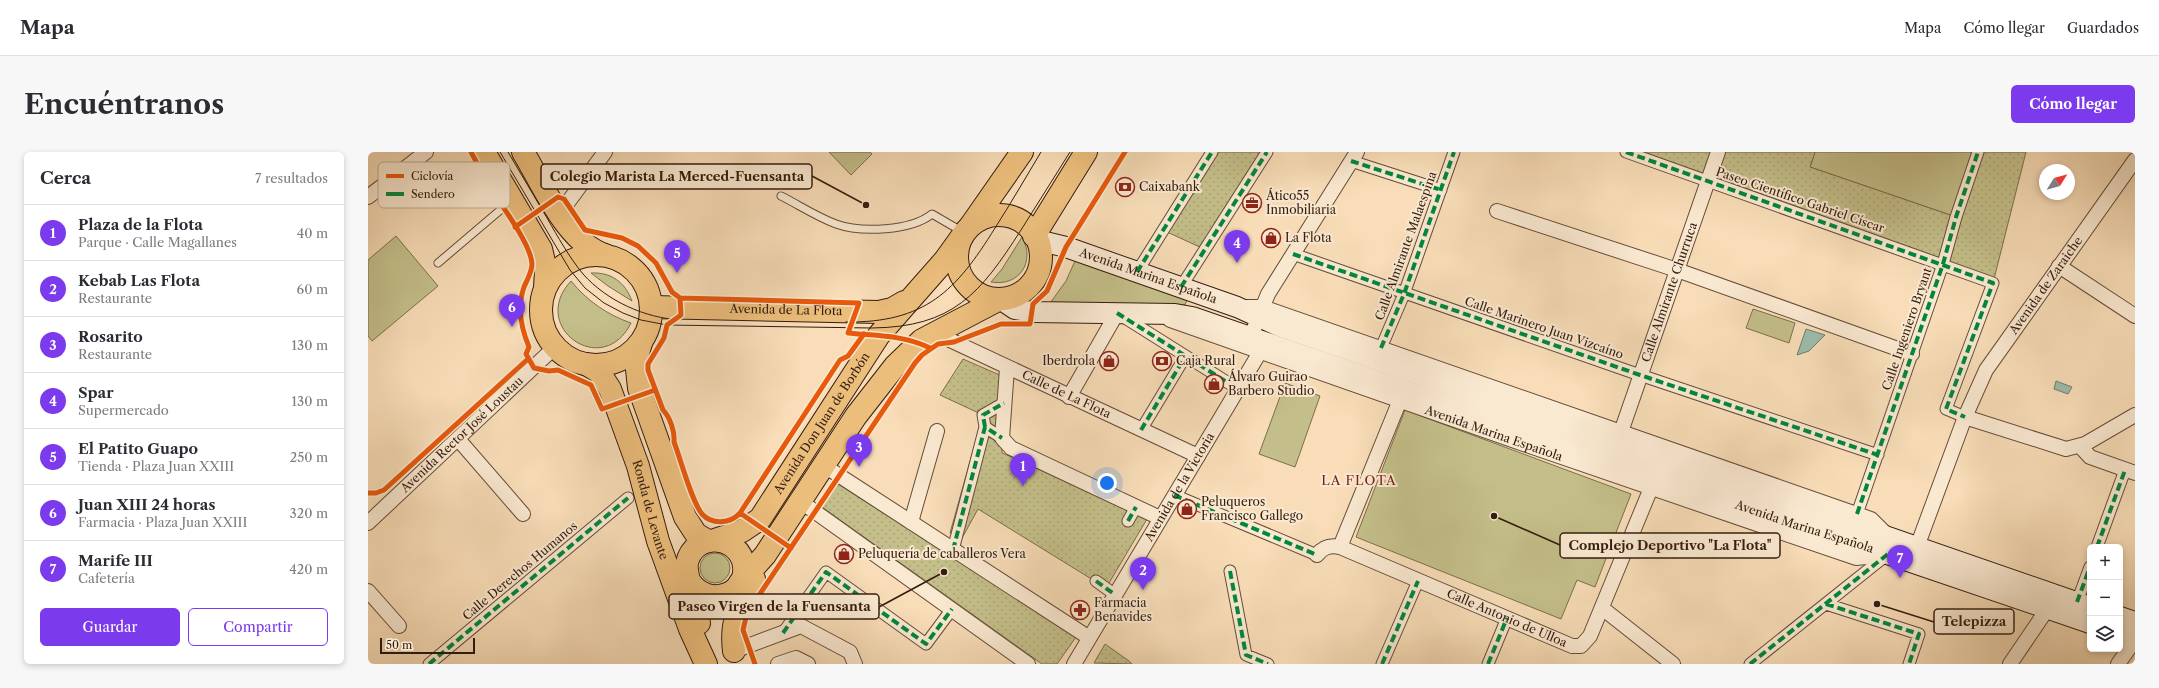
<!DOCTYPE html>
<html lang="es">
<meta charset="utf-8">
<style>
body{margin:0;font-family:"Libre Caslon Text",serif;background:#f7f7f7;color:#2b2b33}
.controls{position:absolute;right:12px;bottom:12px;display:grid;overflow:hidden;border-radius:6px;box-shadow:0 2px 6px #0003}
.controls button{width:36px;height:36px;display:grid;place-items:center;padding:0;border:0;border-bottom:1px solid #e1e1e2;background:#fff;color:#2b2b33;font:20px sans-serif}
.compass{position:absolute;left:1671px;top:12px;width:36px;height:36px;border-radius:50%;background:#fff;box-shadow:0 2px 6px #0003;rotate:53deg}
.scale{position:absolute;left:12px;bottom:10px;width:95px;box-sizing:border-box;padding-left:4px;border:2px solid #341c0e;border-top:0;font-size:11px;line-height:14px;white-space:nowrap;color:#341c0e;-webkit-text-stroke:3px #fae9d1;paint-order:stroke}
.you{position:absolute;left:739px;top:331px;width:14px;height:14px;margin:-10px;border:3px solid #fff;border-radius:50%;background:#1a73e8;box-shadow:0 0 0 6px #1a73e833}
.badge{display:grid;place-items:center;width:26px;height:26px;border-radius:50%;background:#7c3aed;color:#fff;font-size:13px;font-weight:700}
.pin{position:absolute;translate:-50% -33px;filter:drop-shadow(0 1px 2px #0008)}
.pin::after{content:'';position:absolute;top:21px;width:14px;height:12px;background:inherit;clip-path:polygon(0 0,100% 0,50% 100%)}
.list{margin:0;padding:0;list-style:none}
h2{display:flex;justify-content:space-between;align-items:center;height:52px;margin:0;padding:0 16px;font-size:17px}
h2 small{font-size:13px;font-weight:400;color:#7c7c81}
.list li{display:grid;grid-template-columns:26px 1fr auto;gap:12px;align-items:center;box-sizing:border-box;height:56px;padding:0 16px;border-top:1px solid #e1e1e2}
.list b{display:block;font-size:15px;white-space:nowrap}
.list p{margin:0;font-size:13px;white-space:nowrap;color:#7c7c81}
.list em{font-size:13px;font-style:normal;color:#7c7c81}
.actions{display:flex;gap:8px;padding:12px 16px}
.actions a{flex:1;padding:9px 0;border:1px solid #7c3aed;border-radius:6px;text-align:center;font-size:14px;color:#7c3aed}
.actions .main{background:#7c3aed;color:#fff}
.icon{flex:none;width:22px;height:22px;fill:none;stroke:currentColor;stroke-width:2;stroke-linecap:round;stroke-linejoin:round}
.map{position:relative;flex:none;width:1767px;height:512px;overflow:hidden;border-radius:6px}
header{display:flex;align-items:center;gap:24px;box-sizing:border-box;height:56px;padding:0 20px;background:#fff;border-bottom:1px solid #e1e1e2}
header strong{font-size:19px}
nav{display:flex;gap:22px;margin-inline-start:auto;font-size:14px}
.intro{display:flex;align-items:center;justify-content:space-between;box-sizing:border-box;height:96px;padding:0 24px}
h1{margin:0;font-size:28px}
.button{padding:10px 18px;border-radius:6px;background:#7c3aed;color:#fff;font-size:14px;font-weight:700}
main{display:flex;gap:24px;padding:0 24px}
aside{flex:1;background:#fff;border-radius:6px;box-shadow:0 2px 6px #0003}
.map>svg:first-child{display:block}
</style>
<header>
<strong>Mapa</strong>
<nav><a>Mapa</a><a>Cómo llegar</a><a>Guardados</a></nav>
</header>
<div class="intro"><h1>Encuéntranos</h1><a class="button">Cómo llegar</a></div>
<main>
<aside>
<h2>Cerca<small>7 resultados</small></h2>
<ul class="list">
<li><span class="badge">1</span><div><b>Plaza de la Flota</b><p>Parque · Calle Magallanes</p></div><em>40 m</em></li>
<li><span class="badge">2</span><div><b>Kebab Las Flota</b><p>Restaurante</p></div><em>60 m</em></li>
<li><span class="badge">3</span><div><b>Rosarito</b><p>Restaurante</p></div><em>130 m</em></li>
<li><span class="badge">4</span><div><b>Spar</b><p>Supermercado</p></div><em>130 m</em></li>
<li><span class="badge">5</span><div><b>El Patito Guapo</b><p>Tienda · Plaza Juan XXIII</p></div><em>250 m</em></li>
<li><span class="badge">6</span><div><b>Juan XIII 24 horas</b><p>Farmacia · Plaza Juan XXIII</p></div><em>320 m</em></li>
<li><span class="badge">7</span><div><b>Marife III</b><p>Cafetería</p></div><em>420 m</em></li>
</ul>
<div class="actions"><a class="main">Guardar</a><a>Compartir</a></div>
</aside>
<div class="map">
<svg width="1767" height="512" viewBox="0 0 1767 512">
<defs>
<pattern id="park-dots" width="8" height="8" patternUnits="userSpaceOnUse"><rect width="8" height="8" fill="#c4bf8a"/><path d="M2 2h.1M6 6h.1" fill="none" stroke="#a9a476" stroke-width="1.8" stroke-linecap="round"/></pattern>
</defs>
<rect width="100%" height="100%" fill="#f8ddb8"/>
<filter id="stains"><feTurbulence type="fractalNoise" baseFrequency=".005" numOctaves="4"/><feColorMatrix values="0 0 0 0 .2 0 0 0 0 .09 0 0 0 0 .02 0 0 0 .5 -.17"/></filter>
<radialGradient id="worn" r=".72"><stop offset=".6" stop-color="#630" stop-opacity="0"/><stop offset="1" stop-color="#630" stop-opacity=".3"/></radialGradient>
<path fill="#c4bf8a" stroke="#7c6e4c" d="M461,0h41l2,2 -21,21z
M1447,0h163l-22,65 -146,-50z
M28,84l42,50 -66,55 -4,-5v-76z
M654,85c14,25 -3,50 -31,45l11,-13z
M707,109l112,39 -2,5 -26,-1 -39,2h-72l18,-25z
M223,121c20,-1 34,9 41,28l-24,-15z
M203,129c16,20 37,34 60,42 -28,57 -103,4 -60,-42z
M1385,157l42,14 -6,20 -43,-15z
M917,231l35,13 -25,71 -36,-13z
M1037,258l226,84 -36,93 -18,-7 -16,39 -205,-82z
M332 416a15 15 0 1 1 30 0a15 15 0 1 1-30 0Z"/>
<path fill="url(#park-dots)" stroke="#7c6e4c" d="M849,0h46l-61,96 -35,-16z
M1264,0h183l-5,15 146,50 22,-65h48l-33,131z
M595,207l39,17v77l148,61 -44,74 -128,-79 -17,31 -11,-7 33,-118 -43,-20z
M470,332l238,153 -19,27h-15l-220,-157z
M737,492l24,17 3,3 -38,-1z"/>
<path fill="#9dbcae" stroke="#737c6e" d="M1438,177l19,6 -16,16 -12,4z
M1688,229l16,6 -4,7 -14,-5z"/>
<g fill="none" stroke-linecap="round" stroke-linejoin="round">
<g stroke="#654c38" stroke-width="9">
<path id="service" d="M413,44c18,9 36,21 55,28 25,9 75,7 96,-10l31,18
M70,111l73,-62"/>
</g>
<g stroke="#654c38" stroke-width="13">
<path id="pedestrian" d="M1258,0l367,131 -47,126 19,8
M983,9l90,29
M925,102l347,121 238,80
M769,120l75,-120
M813,135l86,-135
M754,164l116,73
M1013,196l23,-54 50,-142
M617,275l-2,-12 21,-12
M773,278l44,-73
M806,343l143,60
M1489,362l86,-250 13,-47 22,-65
M760,369l8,-14
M1729,395l28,-77
M585,398l32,-123 17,11
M862,419l16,84 22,9
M728,429l18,13
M1709,450l13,-35
M1458,452l93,30 -10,30
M415,481l43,-61 100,72 26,-35
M61,512l199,-166
M1014,512l36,-83
M1120,512l19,-46
M1382,512l138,-110"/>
</g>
<g stroke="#654c38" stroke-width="16">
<g id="minor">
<path d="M0,45l58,-45"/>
<path d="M1129,59l180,59 235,84"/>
<path d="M192,61l45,-61"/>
<path d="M1691,114l76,50"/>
<path d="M875,155h19l586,204 23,8 15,15"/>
<path id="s1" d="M802,168l342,120 344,118 31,-3"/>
<path id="s2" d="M567,181l263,123"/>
<path d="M883,184l17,-42 89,-142"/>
<path d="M639,216l-5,70 9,10 149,70"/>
<path id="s3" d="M1041,244l-9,4 -60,147 232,99h9l9,-10 61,-148"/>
<path d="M701,245l48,-84"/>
<path id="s4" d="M1597,265l21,-47 149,-210"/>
<path id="s5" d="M1253,280l97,-280"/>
<path d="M90,287l65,75"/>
<path d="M1712,294l10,11 45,16"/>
<path d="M455,313l265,172"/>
<path d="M432,349l228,163"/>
<path d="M543,370l26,-91"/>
<path id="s6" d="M0,371l187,-176"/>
<path d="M949,403c6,-8 13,-10 23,-8"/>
<path d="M1546,403l51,-138 101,32 19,-5 50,-29"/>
<path d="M0,439l31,35"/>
<path d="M1234,456l71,56"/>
<path d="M366,499l67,-25 49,26 5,12"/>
<path d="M410,512l18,-6 12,6"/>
<path id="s7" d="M706,512l186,-312"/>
<path d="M1642,512l38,-56 3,-7"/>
<path d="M1750,512l17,-24"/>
</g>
</g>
<g stroke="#341c0e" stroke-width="22">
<g id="secondary">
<path id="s8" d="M669,88l29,7 171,60 42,19 811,281"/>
<path id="s9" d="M632,147l15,10 17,3 143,2 17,3 601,207 68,21 229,78"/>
<path d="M1752,465l15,5"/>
<path d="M1752,482l15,5"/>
</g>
</g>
<g stroke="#341c0e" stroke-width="24">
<g id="primary">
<path d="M116,0l57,97 5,21 -1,18"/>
<path d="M155,0c20,33 44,91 82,103"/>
<circle cx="631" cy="105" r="42"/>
<path d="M603,73l51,-73"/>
<path d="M666,84l52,-84"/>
<circle cx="228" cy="158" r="55"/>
<path id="s10" d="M284,155l227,5 13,-3 12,-7"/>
<path d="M273,191l-5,17 3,28 46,129 11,17 12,7"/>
<path id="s11" d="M218,212l13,8 11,17 28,77 20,75 32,88 16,35"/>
<path id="s12" d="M347,388l27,-9 18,-12 119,-184 66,-75 18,-25"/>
<path d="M322,430c19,28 62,11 53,-21 -9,-28 -50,-27 -56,2 -2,10 10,47 12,60"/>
<path d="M371,432l26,-29 91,-139 39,-50 27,-26 78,-41"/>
<path d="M366,499c-4,-31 6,-46 20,-72"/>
</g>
</g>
<use href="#service" stroke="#fae9d1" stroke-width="7"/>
<use href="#pedestrian" stroke="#fae9d1" stroke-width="11"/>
<use href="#minor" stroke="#fae9d1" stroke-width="14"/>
<use href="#secondary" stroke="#fae9d1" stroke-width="20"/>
<use href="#primary" stroke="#ecbe7c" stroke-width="22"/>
<path stroke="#341c0e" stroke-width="1" d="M132,0l70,118 15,18 19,15 19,10 18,7 26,5 205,3c81,-1 108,-34 149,-98 16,-26 33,-52 49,-78
M140,0c13,22 26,44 39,66 11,19 22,39 36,56 24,27 62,44 97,46
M478,170c79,1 110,-31 149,-94 16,-25 31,-51 46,-76"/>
<path stroke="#00873e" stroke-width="4" stroke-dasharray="8 4" stroke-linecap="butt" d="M1258,0l367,131 -47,126 19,8
M983,9l90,29
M925,102l347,121 238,80
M769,120l75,-120
M813,135l86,-135
M749,161l121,76
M1013,196l23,-54 50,-142
M617,275l-2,-12 21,-12
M773,278l44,-73
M806,343l143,60
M1489,362l86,-250 13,-47 22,-65
M760,369l8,-14
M1729,395l28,-77
M585,398l32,-123 17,11
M862,419l16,84 22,9
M728,429l18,13
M1709,450l13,-35
M1458,452l93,30 -10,30
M415,481l43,-61 100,72 26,-35
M61,512l199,-166
M1014,512l36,-83
M1120,512l19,-46
M1382,512l138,-110"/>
<g stroke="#fae9d1" stroke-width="8">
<path id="cycleway" d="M103,0l7,13 1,6c12,21 52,70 53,93 0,8 -5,16 -8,23 -7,20 -3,41 5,60l-3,7 8,14 15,3 9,-1 33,15 11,24 53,-19
M147,75l43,-30 6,2 21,31 37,8 16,8 18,17 16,29 8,6 1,17 -14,10 -3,13 -16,26v6l15,40c7,7 12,22 11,32 7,18 17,58 28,72 10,11 28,10 38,-1l51,35
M312,146l179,5 -11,30c28,3 56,2 82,15
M0,341h8l8,-3 144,-131
M372,361l100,-153 8,-4 16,-22
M387,512l-12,-34 4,-17 168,-250 7,-8 16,-11 16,-2 47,-18h29l3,-20 14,-13 19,-44 59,-95"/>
</g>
<use href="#cycleway" stroke="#e8590c" stroke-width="5"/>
</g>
<defs>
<g id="bank-ring" transform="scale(1)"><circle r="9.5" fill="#fae9d1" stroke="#8f2418" stroke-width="1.5"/><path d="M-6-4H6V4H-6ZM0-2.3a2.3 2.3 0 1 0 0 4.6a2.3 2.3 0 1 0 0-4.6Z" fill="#8f2418"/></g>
<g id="office-ring" transform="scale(1)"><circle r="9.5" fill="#fae9d1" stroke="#8f2418" stroke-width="1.5"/><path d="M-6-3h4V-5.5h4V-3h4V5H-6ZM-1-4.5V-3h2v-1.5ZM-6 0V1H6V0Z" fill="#8f2418"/></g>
<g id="shop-ring" transform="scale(1)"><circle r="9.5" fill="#fae9d1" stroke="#8f2418" stroke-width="1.5"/><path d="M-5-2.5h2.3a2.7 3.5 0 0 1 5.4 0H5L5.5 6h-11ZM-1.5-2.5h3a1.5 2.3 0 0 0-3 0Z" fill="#8f2418"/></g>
<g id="pharmacy-ring" transform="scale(1)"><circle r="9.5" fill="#fae9d1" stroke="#8f2418" stroke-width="1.5"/><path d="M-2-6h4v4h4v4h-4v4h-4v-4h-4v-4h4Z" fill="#8f2418"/></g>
</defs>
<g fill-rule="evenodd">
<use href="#bank-ring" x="757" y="35"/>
<use href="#office-ring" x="884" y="51"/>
<use href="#shop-ring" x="903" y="86"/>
<use href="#shop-ring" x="741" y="209"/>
<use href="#bank-ring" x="794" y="209"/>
<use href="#shop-ring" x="846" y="232"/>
<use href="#shop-ring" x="819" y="357"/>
<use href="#shop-ring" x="476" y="402"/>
<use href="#pharmacy-ring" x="712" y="458"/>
</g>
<g text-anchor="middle" stroke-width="4" stroke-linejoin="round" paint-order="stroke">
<g font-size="12" fill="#341c0e" stroke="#fae9d1" text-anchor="start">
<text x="771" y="39">Caixabank</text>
<text x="898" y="48">Ático55<tspan x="898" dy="14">Inmobiliaria</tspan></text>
<text x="917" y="90">La Flota</text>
<text x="727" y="213" text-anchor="end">Iberdrola</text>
<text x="808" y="213">Caja Rural</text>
<text x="860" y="229">Álvaro Guirao<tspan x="860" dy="14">Barbero Studio</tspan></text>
<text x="833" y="354">Peluqueros<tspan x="833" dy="14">Francisco Gallego</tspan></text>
<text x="490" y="406">Peluquería de caballeros Vera</text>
<text x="726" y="455">Farmacia<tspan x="726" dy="14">Benavides</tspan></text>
</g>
<g font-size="12" fill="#341c0e" stroke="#fae9d1">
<text transform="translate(1432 48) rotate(19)" y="4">Paseo Científico Gabriel Císcar</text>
<text transform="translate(1038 94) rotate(-70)" y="4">Calle Almirante Malaespina</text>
<text dy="4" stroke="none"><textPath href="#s8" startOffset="117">Avenida Marina Española</textPath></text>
<text dy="4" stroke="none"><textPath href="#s4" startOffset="155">Avenida de Zaraiche</textPath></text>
<text dy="4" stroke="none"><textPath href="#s5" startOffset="148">Calle Almirante Churruca</textPath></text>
<text dy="4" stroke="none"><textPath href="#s10" startOffset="134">Avenida de La Flota</textPath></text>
<text transform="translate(1176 176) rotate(19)" y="4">Calle Marinero Juan Vizcaíno</text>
<text transform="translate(1539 177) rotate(-71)" y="4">Calle Ingeniero Bryant</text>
<text dy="4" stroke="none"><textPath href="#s2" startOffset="145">Calle de La Flota</textPath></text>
<text dy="4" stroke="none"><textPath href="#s12" startOffset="164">Avenida Don Juan de Borbón</textPath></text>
<text dy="4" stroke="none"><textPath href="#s1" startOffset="343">Avenida Marina Española</textPath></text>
<text dy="4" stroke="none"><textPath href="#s6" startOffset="129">Avenida Rector José Loustau</textPath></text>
<text dy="4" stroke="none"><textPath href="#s7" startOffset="206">Avenida de la Victoria</textPath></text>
<text dy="4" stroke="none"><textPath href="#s11" startOffset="163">Ronda de Levante</textPath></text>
<text dy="4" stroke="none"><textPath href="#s9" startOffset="843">Avenida Marina Española</textPath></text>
<text transform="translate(152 419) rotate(-40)" y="4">Calle Derechos Humanos</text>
<text dy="4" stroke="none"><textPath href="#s3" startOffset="350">Calle Antonio de Ulloa</textPath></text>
</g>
<g font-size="13" letter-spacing="1" fill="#7a1f14" stroke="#fae9d1">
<text x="991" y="333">LA FLOTA</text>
</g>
</g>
<rect x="10" y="10" width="132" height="46" rx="6" fill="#fae9d1" stroke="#bfac96" stroke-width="1"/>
<rect x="18" y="22" width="18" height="4" fill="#e8590c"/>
<rect x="18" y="40" width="18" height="4" fill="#00873e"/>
<g font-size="11" fill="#341c0e">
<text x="43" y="28">Ciclovía</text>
<text x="43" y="46">Sendero</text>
</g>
<path fill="none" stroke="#341c0e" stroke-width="1.5" d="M498 53L444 24M1126 364L1192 393M576 420L511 455M1509 452L1566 470"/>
<g fill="#341c0e" stroke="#fae9d1" stroke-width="1.5">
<circle cx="498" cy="53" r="4"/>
<circle cx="1126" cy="364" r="4"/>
<circle cx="576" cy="420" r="4"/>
<circle cx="1509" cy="452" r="4"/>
</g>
<g fill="#fae9d1" stroke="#341c0e" stroke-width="1.5">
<rect x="173" y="12" width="271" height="25" rx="4"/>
<rect x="1192" y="381" width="220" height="25" rx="4"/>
<rect x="301" y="442" width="210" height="25" rx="4"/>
<rect x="1566" y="457" width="80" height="25" rx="4"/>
</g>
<g font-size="13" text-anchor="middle" font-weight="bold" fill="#341c0e">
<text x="309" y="29">Colegio Marista La Merced-Fuensanta</text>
<text x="1302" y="398">Complejo Deportivo "La Flota"</text>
<text x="406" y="459">Paseo Virgen de la Fuensanta</text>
<text x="1606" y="474">Telepizza</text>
</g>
<rect width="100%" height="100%" filter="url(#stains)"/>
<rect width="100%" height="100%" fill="url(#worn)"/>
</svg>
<div class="controls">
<button>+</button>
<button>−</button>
<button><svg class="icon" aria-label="layers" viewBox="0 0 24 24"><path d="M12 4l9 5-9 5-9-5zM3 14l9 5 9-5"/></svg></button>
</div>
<svg class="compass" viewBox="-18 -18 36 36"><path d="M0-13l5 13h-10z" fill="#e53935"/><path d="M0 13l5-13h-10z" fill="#7c7c81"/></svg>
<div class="scale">50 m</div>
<div class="you"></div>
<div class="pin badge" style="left:655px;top:334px">1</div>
<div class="pin badge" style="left:775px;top:438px">2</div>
<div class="pin badge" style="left:491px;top:315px">3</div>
<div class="pin badge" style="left:869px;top:111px">4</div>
<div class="pin badge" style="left:309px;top:121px">5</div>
<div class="pin badge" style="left:144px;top:175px">6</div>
<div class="pin badge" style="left:1532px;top:426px">7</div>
</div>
</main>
